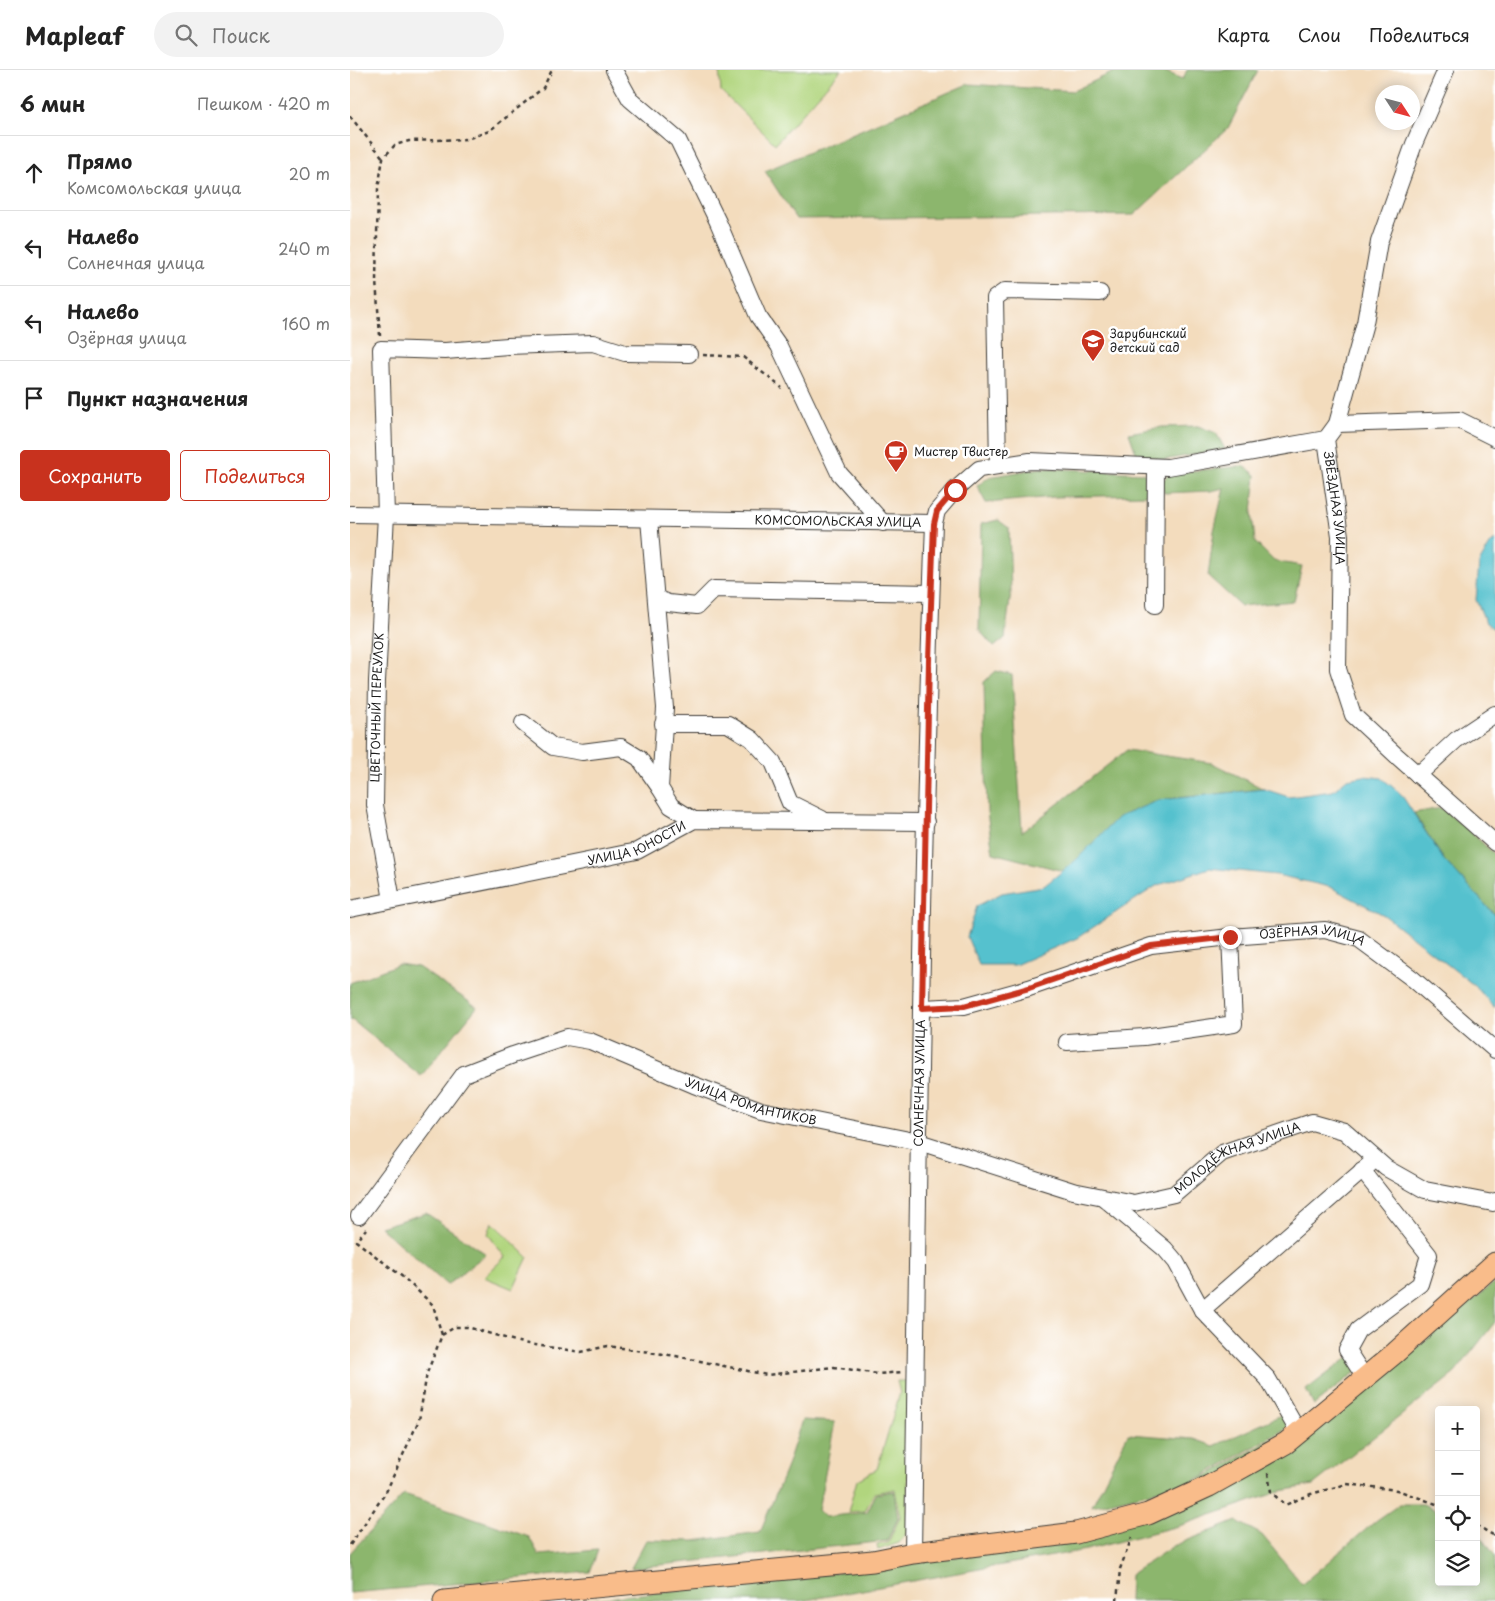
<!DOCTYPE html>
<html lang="ru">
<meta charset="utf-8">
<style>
body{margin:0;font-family:"Playpen Sans",sans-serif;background:#f2f2f2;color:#222}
.controls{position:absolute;right:15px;bottom:15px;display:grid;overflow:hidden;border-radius:5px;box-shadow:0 2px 12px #0003}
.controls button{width:45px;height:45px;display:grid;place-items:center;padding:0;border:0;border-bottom:1px solid #e0e0e0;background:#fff;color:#222;font:25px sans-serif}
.compass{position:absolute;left:1025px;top:15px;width:45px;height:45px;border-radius:50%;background:#fff;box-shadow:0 2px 12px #0003;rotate:126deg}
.stop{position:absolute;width:15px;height:15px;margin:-11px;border:4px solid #c8321e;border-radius:50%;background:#fff}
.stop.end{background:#c8321e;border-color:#fff;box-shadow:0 1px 5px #0008}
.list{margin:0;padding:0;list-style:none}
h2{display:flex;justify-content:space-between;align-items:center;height:65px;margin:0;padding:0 20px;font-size:21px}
h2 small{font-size:16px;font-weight:400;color:#767676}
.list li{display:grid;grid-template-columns:32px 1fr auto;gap:15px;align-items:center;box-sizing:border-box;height:75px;padding:0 20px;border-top:1px solid #e0e0e0}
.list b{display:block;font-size:19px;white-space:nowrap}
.list p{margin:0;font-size:16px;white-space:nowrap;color:#767676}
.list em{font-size:16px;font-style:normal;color:#767676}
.actions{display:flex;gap:10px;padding:15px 20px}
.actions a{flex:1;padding:11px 0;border:1px solid #c8321e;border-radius:5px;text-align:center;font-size:18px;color:#c8321e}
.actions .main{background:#c8321e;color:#fff}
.icon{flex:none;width:28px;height:28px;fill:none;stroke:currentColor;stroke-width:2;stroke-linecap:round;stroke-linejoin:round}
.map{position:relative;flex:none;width:1145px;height:1531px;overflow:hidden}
header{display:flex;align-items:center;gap:30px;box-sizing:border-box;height:70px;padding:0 25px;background:#fff;border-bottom:1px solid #e0e0e0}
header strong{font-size:24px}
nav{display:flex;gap:28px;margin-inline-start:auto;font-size:18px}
.search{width:350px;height:45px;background:#f2f2f2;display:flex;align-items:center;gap:12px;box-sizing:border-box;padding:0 18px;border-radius:28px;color:#767676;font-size:19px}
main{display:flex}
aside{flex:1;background:#fff}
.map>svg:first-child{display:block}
</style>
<header>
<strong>Mapleaf</strong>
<div class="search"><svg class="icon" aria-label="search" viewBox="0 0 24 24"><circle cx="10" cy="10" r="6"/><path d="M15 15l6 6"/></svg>Поиск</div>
<nav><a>Карта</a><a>Слои</a><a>Поделиться</a></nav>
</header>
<main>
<aside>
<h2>6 мин<small>Пешком · 420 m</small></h2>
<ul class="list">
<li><svg class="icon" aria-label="ahead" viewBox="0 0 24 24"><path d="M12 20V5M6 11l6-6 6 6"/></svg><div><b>Прямо</b><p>Комсомольская улица</p></div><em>20 m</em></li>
<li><svg class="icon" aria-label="left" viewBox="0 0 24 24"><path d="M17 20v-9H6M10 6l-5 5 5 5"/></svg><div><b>Налево</b><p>Солнечная улица</p></div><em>240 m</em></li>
<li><svg class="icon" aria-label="left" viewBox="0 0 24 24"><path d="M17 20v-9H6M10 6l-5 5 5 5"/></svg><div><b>Налево</b><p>Озёрная улица</p></div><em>160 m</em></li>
<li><svg class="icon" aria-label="arrive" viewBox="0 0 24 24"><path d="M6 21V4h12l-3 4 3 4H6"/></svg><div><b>Пункт назначения</b></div></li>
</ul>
<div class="actions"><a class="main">Сохранить</a><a>Поделиться</a></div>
</aside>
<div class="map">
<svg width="1145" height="1531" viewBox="0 0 1145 1531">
<rect width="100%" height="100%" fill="#fff"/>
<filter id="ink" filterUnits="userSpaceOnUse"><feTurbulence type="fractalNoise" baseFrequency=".02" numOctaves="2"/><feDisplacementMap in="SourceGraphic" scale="10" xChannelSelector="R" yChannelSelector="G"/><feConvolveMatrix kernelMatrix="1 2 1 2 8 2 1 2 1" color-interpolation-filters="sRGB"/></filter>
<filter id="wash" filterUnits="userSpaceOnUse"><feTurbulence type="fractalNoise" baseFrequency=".0096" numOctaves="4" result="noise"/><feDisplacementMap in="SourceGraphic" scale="20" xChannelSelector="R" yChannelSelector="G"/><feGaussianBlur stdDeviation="1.12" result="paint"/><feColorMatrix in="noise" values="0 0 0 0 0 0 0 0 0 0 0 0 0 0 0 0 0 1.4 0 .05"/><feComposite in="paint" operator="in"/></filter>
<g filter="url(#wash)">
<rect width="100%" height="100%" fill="#f3dcbd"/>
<path fill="#b1d57e" stroke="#66784d" d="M369,0h122l-66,74 -54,-53z
M142,1152l36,35 -15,32 -29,-12 21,-20 -17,-23z
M547,1311h11v150l-9,12 -21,7 -1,-5 11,-2 12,-26 -5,-28 -21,4 -9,18 -17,1 9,-32 20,-11 23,-76z"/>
<path fill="#8cb66d" stroke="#546944" d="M768,0h43l22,9 4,-9h71l-30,58 -94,87 -338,4 -31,-48 203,-87 105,7z
M848,356l18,7 9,16 -61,11 -28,-7 -7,-20 33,-6z
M894,396l12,9 -4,37 3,30 19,19 28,5 -8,35 -53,5 -33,-30 6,-45 10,-43 -13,3 -47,2 -3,-11 10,-9z
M691,398l102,5 10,12 -7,10 -92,2 -68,6 -9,-17 12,-9z
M648,450l11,8 2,64 -6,46 -11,9 -15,-17 2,-106z
M646,601l16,4 10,157 105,-82 85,13 52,26 -105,11 -96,71 -70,-18 -6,-41 -3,-130z
M1091,738l31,25 23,22v60l-51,-55 -30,-47z
M49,894l19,3 59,40 -56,69 -69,-56 -2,1v-38z
M76,1143l60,41 -39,31 -67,-58z
M1145,1212v40l-40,51 -142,112 -32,6 -99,34 -96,25 -285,51h-223l246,-27 268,-35 284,-157z
M1003,1284l8,14 -47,37 -8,-15z
M940,1341l-1,16 -99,56 -98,23 36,-72 66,5 20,7z
M452,1350l33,2 -17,88 7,7 42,-5 9,-18 18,-3 4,27 -11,23 -256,27 15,-28 48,1 66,-9 26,-63z
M54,1424l125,43 10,18 59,-5 -8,22 -240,21v-40z
M1050,1434h23l16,8v70h37v-49l5,3 14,20v45h-366l1,-26 43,-29 64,-25 25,14 40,49 75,-64z"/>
<path fill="#55c1ce" stroke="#386e75" d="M1145,470v90l-9,-7 -10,-23 3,-37 12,-20z
M1014,706l18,2 19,16 43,66 51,55v93l-20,-22 -91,-71 -54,-28 -53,-12 -68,-7 -53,18 -79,52 -62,27h-36l-12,-28 10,-31 25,-13 42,-7 32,-26 42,-43 41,-17 105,-11 25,8 44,-6 14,-12z"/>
</g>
<g filter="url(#ink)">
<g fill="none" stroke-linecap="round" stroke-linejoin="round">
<g stroke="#3c3934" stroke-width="18">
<g id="minor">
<path d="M264,0l16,29 48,41 40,82 40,94 21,30 60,127 44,50"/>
<path id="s1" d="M1096,0l-32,74 -35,98 -14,81 -28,101 -11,15 14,97 -2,133 15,46 45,42 97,86"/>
<path d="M987,354l122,-4 36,18"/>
<path d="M648,396l-3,-168 10,-7 95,2"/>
<path id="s2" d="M0,444l584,9"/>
<path d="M299,449l16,189 -5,80 11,18 23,14"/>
<path d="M306,528l12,5 29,3 17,-17 217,4"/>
<path d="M805,535l1,-138"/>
<path d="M173,653l30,24 29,5 39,-5 18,11 21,30"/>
<path d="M313,654h65l24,15 21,23 17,41 32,16"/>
<path d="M1068,705l38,-35 39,-26"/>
<path id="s3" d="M42,830l-17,-95 2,-124 9,-166 -5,-166 64,2 63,-5 85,-3 32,10 64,1"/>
<path id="s4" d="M0,839l287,-58 57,-31 232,2"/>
<path id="s5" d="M572,938l42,-2 65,-18 122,-42 79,-9 95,-7 34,9 54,40 82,71"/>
<path d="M717,972l77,-5 90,-13 -4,-87"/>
<path d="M1012,1100l67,85 -9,29 -62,46 -11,20 18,28"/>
<path d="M754,1128l61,51 11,13 26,48 66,69 31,54"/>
<path id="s6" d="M9,1146l105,-142 49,-19 54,-18 23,4 104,44 67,25 158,32 154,49 61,12 40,-9 48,-41 90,-31 32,9 42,37 39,22 68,13 2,-2"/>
<path d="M852,1240l168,-146"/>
<path id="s7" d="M563,1483c5,-343 8,-686 21,-1030l3,-12 18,-21 24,-21 51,-8 138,6 158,-28"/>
</g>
</g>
<g stroke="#3c3934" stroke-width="23">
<path id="major" d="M94,1531l429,-40 40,-8 163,-20 72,-19 61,-28 77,-43 109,-90 100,-90"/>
</g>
<path stroke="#3c3934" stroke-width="2.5" stroke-dasharray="4 4" stroke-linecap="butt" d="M0,46l33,42
M30,266l-4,-55 2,-92 5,-31 12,-13 14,-4 58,-2 22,-8 54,-43 9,-18
M353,285l40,2 39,31
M92,1265l13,-8h12l55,16 59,9 27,-6 68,10 91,19 67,-8 44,7 24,-2
M918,1403l3,19 14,13 26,-11 36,-10 50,6 42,15
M1126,1455l17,10 2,5
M0,1475l36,-53 33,-72 8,-47 15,-38 -9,-30 -29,-27 -48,-37 10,-12
M767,1531l3,-32 12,-32"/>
<use href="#minor" stroke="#fff" stroke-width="16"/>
<use href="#major" stroke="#f9bc8a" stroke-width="21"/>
</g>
</g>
<g fill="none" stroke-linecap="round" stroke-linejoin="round" filter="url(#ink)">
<path stroke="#c8321e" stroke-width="6" d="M605,420l-18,21 -3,13 -5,136 -7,348 42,-2 65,-18 122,-42 79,-9"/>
</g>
<defs>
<g id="school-pin" transform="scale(1.25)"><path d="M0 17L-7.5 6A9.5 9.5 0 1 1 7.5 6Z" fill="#c8321e" stroke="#fff"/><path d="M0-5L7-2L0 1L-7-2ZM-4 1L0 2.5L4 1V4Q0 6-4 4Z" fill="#fff"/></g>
<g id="cafe-pin" transform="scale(1.25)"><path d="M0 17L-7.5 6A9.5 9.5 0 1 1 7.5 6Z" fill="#c8321e" stroke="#fff"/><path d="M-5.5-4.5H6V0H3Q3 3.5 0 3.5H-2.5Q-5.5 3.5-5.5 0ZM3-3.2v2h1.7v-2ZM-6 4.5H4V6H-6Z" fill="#fff"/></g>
</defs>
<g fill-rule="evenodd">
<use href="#school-pin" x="743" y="271"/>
<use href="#cafe-pin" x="546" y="382"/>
</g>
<g text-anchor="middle" stroke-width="5" stroke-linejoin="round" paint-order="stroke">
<g font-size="12" fill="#1c1c1c" stroke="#fff" text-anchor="start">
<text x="760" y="268">Зарубинский<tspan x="760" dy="14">детский сад</tspan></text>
<text x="564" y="386">Мистер Твистер</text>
</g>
<g font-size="12" fill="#1c1c1c" stroke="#fff">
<text dy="4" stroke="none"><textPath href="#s1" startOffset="460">ЗВЁЗДНАЯ УЛИЦА</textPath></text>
<text dy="4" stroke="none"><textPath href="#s2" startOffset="488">КОМСОМОЛЬСКАЯ УЛИЦА</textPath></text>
<text dy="4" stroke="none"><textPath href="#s3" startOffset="194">ЦВЕТОЧНЫЙ ПЕРЕУЛОК</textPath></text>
<text dy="4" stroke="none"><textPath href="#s4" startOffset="295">УЛИЦА ЮНОСТИ</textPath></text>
<text dy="4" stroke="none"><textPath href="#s5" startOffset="401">ОЗЁРНАЯ УЛИЦА</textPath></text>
<text dy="4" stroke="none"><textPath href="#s7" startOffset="470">СОЛНЕЧНАЯ УЛИЦА</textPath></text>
<text dy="4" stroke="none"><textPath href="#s6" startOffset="482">УЛИЦА РОМАНТИКОВ</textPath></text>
<text dy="4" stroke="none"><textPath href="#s6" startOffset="994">МОЛОДЁЖНАЯ УЛИЦА</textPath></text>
</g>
</g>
</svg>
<div class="controls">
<button>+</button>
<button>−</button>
<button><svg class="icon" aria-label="locate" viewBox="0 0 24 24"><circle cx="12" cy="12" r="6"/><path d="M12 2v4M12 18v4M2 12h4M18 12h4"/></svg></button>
<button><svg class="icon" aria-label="layers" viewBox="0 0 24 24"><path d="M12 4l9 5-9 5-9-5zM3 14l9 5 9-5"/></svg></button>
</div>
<svg class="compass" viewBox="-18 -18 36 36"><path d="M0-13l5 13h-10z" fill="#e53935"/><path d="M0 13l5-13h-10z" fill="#767676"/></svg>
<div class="stop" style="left:605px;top:420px"></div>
<div class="stop end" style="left:880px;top:867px"></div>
</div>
</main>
